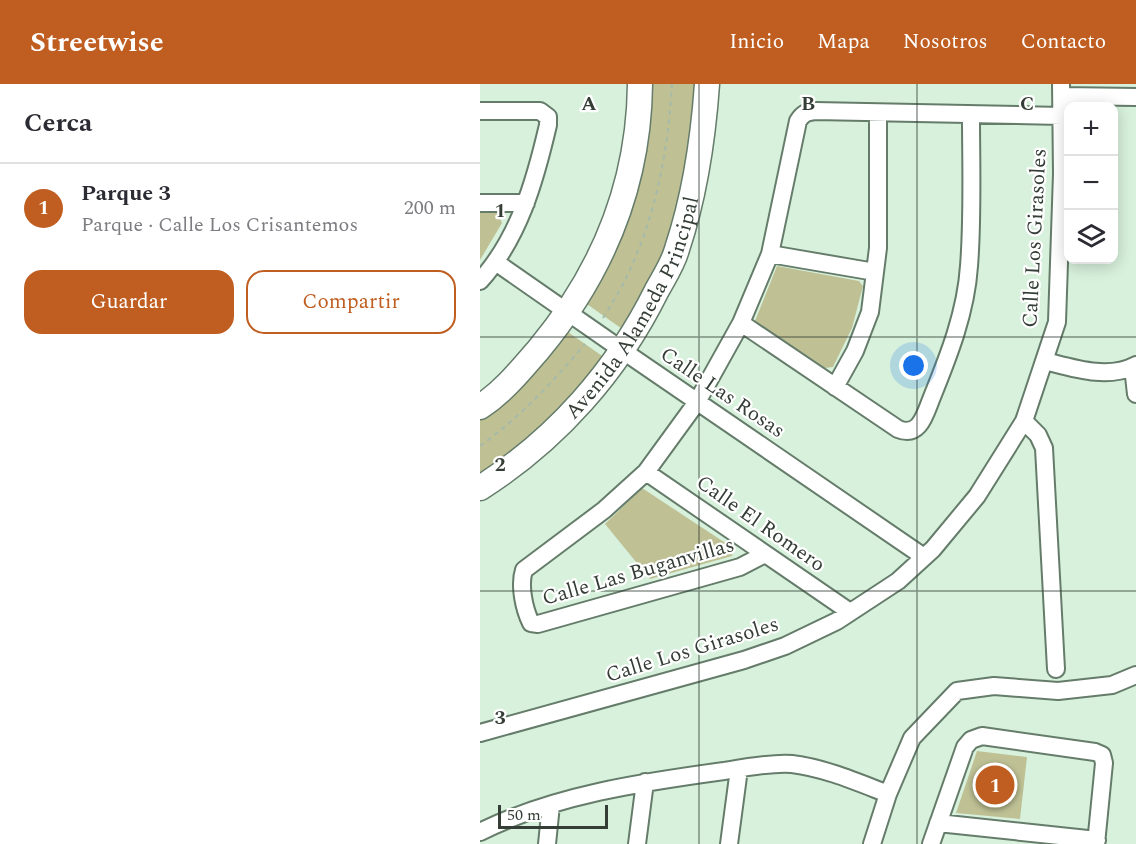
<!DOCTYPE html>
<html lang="es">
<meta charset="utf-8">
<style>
body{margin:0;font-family:Spectral,serif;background:#f2f2f3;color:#2b2b33}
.controls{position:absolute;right:18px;top:18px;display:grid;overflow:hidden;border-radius:12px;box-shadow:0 3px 15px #0003}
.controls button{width:54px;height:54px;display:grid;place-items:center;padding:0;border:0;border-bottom:2px solid #e1e1e2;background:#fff;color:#2b2b33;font:30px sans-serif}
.scale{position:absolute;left:18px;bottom:15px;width:110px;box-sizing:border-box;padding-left:6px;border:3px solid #343e36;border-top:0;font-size:16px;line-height:21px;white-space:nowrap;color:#343e36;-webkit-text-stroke:4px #fff;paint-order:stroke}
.you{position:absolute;left:434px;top:282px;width:21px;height:21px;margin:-15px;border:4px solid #fff;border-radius:50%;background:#1a73e8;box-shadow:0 0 0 9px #1a73e833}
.badge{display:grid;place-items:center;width:39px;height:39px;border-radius:50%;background:#bf5e20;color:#fff;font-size:20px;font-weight:700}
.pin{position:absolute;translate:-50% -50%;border:3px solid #fff;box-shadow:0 2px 6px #0006}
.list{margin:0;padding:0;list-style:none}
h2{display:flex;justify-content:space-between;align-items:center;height:78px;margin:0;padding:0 24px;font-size:26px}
h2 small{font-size:20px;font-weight:400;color:#7c7c81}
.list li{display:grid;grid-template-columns:39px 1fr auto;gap:18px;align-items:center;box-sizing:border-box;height:90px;padding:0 24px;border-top:2px solid #e1e1e2}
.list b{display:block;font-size:22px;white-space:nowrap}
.list p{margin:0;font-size:20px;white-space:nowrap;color:#7c7c81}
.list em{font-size:20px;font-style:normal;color:#7c7c81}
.actions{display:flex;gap:12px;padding:18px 24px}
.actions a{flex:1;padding:14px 0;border:2px solid #bf5e20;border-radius:18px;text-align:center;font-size:21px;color:#bf5e20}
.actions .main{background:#bf5e20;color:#fff}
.icon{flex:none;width:33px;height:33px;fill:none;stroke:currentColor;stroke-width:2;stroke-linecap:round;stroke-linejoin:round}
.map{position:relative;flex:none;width:656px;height:760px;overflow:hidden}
header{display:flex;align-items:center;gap:36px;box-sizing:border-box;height:84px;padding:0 30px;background:#bf5e20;color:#fff}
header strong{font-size:28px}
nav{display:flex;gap:33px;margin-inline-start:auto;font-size:21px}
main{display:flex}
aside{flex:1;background:#fff}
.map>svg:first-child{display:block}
</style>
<header>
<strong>Streetwise</strong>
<nav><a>Inicio</a><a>Mapa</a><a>Nosotros</a><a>Contacto</a></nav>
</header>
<main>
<aside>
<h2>Cerca<small></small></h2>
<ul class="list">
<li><span class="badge">1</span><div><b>Parque 3</b><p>Parque · Calle Los Crisantemos</p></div><em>200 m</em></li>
</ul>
<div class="actions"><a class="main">Guardar</a><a>Compartir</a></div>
</aside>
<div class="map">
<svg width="656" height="760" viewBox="0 0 656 760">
<rect width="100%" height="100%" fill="#d7f1dc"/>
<path fill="#bfc195" d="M168,0h52l-4,52 -28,113 -43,82 -41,-29z
M0,128h17l5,11 -22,37z
M297,182l82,15 4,5 -11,42 -19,39 -8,1 -70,-47z
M85,246l43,30 -22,30 -106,91v-65z
M162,404l91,60 -1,8 -82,23 -45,-55z
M497,667l50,6 -7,62 -64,-6z"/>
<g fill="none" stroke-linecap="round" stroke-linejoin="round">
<g stroke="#657c6a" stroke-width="20">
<path id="street" d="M582,12l74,1
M0,27h60l8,6v8c-13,56 -29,113 -68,156
M0,119h46
M290,170l105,18
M17,179l135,94 292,200
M261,239l157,106c22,9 27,-15 34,-32 17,-42 34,-85 37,-131 4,-50 2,-101 2,-151
M565,277c28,7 63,19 91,4
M653,283l3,27
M355,303l20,-36 15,-39 8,-64v-134
M544,337l14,14 6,13 12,221
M166,388l204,140
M285,470l-25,13 -202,57 -7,-1c-7,-14 -12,-38 -7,-53l80,-60 42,-38 51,-70 44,-79 29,-69 28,-133c5,-8 9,-9 17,-10l247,5
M0,649l264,-73 41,-14 52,-25 61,-40 35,-32 44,-53 47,-75 33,-99 5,-148 -1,-90
M458,739l159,17
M0,748c74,-37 163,-50 244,-61 18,-3 50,-9 68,-7 33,4 65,18 96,30
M67,760l4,-39
M157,760l8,-62
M249,760l10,-75
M392,760l16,-50 24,-56 45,-47 37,-5 64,5 54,-6 24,-10
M451,760l34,-97 6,-7 11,-4 113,16 7,3 2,8 -8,81"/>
</g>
<g stroke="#657c6a" stroke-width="27">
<g id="secondary">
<path d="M0,323c23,-15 41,-37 59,-58 64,-77 100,-164 101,-265"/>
<path id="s1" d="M0,404c76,-48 137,-117 177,-198 7,-13 16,-26 20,-41 18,-54 26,-108 30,-165"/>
</g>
</g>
<path stroke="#a5baa9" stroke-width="2" stroke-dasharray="4.5 4.5" stroke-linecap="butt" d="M123,234c8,-13 17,-27 23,-40 30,-62 42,-126 46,-194
M0,362c40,-29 73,-64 105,-102"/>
<use href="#street" stroke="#fff" stroke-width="16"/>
<use href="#secondary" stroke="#fff" stroke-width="24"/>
</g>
<path fill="none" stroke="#343e36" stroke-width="1.5" stroke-opacity="0.55" d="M219,0v760M437,0v760M0,253h656M0,507h656"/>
<g text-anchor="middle" stroke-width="4.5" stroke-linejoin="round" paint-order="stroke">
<g font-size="21" fill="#343e36" stroke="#fff">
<text transform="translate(554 154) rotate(-87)" y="7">Calle Los Girasoles</text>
<text dy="7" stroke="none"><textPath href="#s1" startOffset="242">Avenida Alameda Principal</textPath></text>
<text transform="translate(243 308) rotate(34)" y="7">Calle Las Rosas</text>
<text transform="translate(281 439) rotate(35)" y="7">Calle El Romero</text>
<text transform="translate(158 487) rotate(-16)" y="7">Calle Las Buganvillas</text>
<text transform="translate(212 565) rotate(-17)" y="7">Calle Los Girasoles</text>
</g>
</g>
<g font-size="20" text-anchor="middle" font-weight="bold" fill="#343e36" stroke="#fff" stroke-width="4.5" stroke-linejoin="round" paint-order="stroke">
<text x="109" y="26">A</text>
<text x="328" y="26">B</text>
<text x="547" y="26">C</text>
<text x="20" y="133">1</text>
<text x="20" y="387">2</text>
<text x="20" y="640">3</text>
</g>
</svg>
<div class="controls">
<button>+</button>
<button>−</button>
<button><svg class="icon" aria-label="layers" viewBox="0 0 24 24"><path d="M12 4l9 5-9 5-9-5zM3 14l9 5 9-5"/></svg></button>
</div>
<div class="scale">50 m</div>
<div class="you"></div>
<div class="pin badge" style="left:515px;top:701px">1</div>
</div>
</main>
